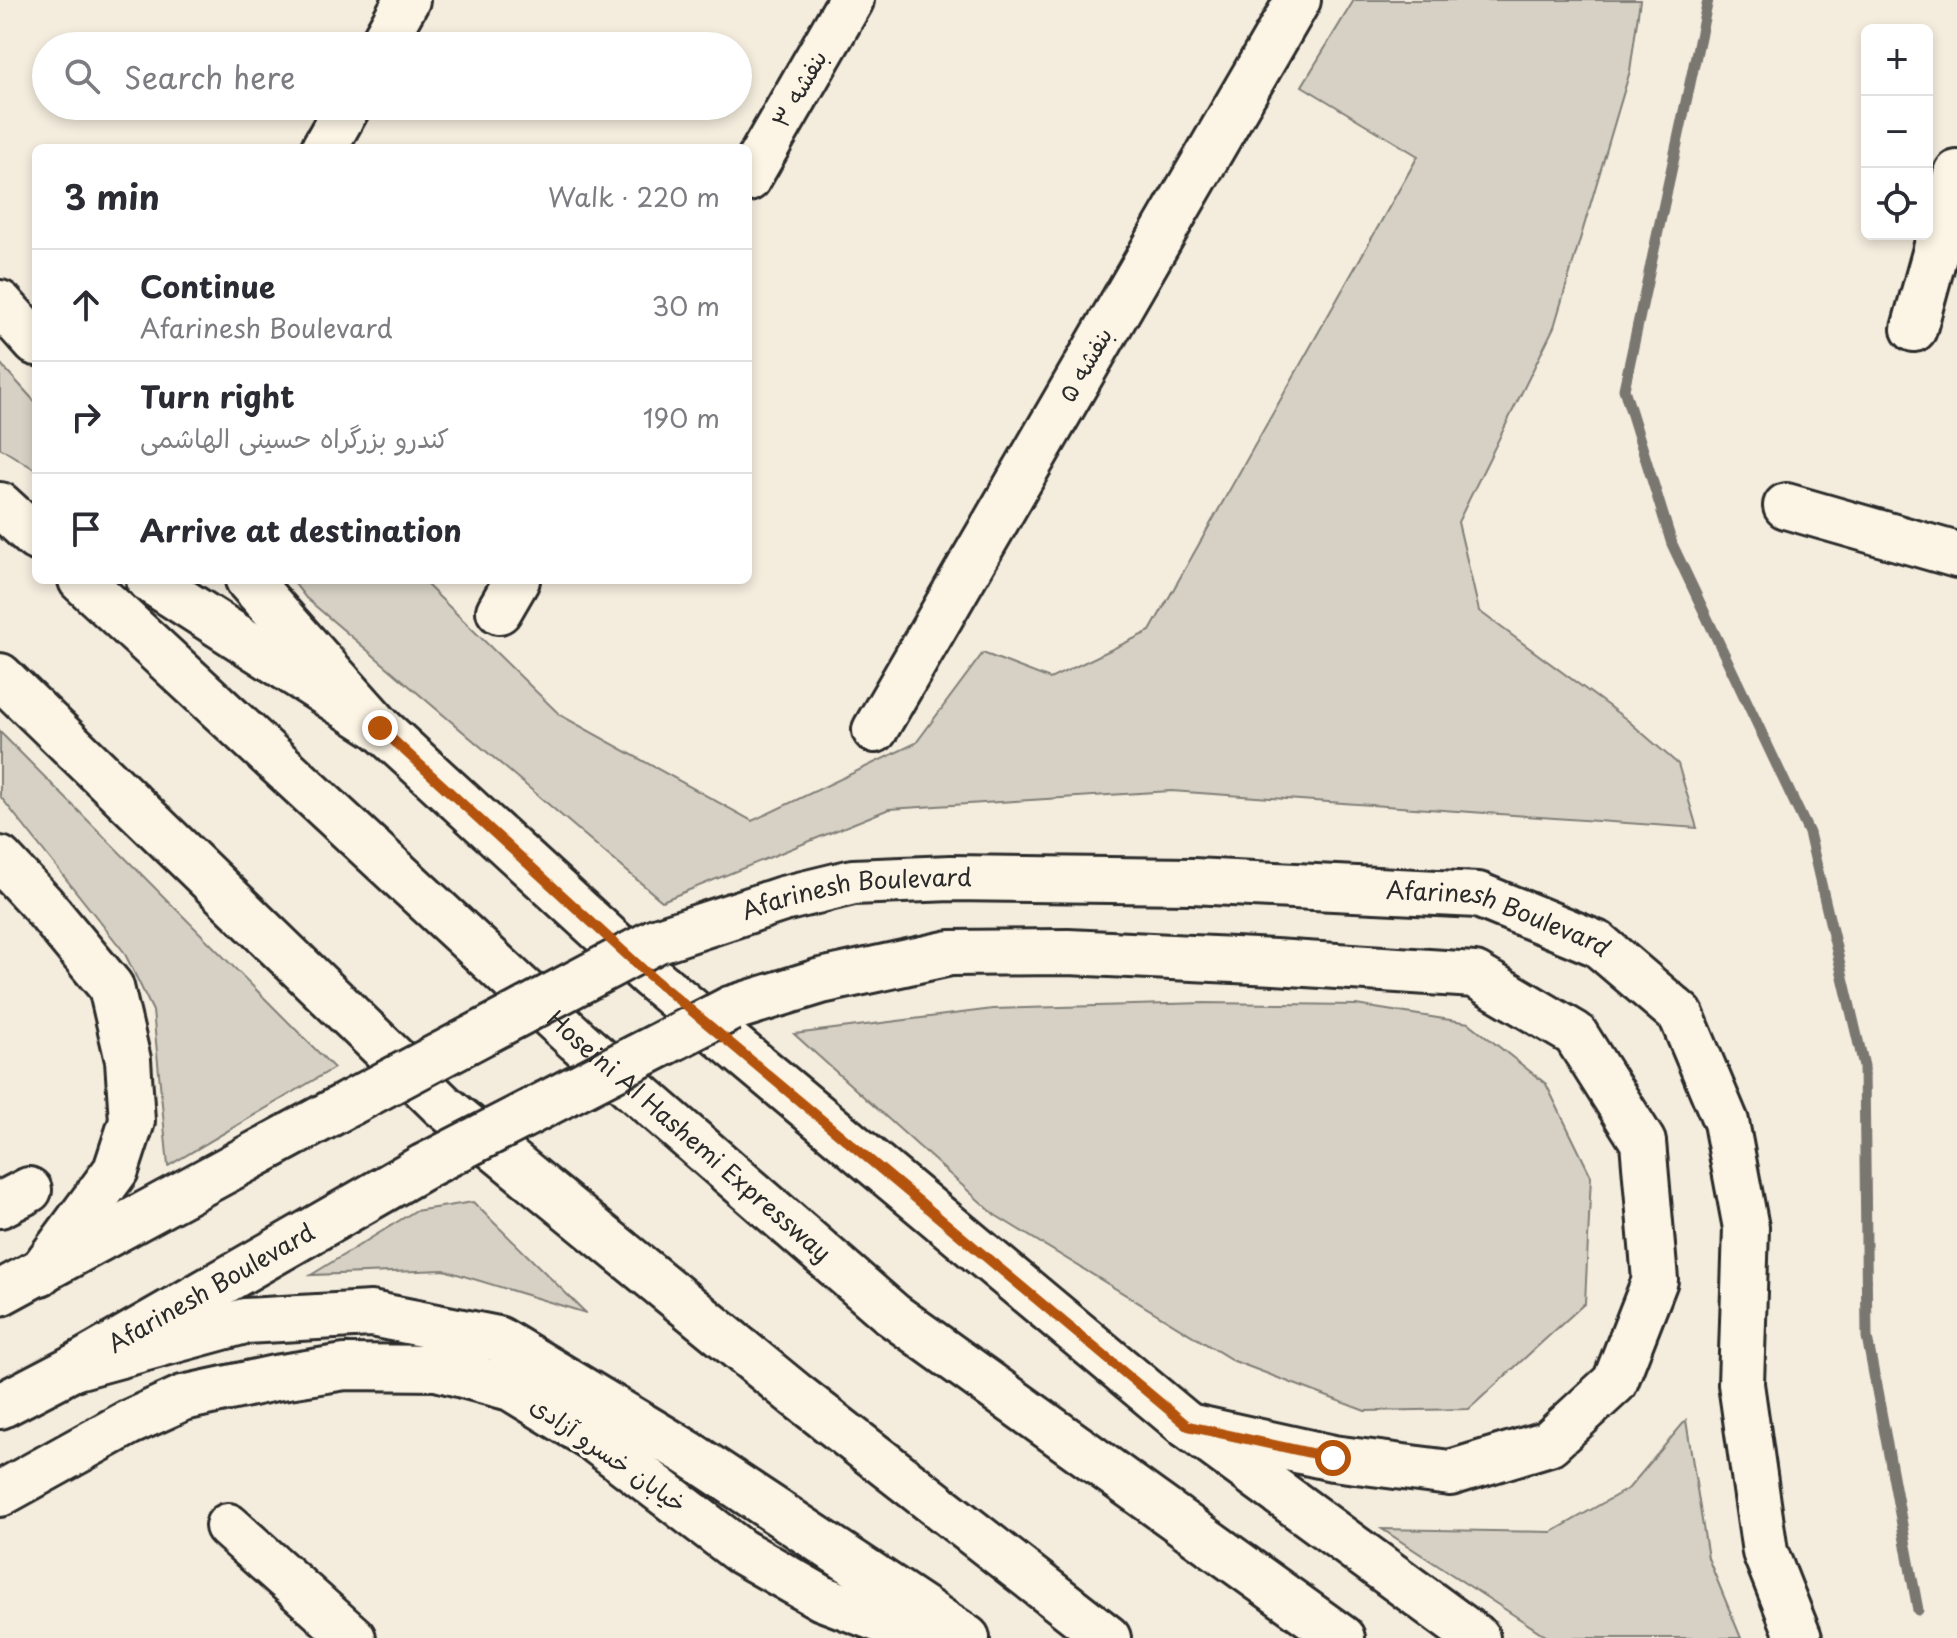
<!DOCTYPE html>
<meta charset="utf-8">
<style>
body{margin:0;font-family:"Playpen Sans","Playpen Sans Arabic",sans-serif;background:#f7f7f7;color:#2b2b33}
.controls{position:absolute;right:24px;top:24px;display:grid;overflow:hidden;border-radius:12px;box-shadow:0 4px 12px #0003}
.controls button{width:72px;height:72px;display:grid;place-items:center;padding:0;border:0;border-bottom:2px solid #e1e1e2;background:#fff;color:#2b2b33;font:40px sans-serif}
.stop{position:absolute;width:24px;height:24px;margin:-18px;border:6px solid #b45309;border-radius:50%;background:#fff}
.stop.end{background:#b45309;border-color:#fff;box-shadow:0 2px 8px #0008}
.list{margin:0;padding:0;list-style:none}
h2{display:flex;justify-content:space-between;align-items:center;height:104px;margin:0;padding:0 32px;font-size:34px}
h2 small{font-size:26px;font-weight:400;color:#7c7c81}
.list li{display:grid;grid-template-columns:52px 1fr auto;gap:24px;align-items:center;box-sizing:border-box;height:112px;padding:0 32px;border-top:2px solid #e1e1e2}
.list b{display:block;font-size:30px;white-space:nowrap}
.list p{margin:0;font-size:26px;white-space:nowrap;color:#7c7c81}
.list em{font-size:26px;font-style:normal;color:#7c7c81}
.icon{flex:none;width:44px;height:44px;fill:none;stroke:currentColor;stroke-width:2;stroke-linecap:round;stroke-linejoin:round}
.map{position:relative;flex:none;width:1957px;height:1638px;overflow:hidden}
.search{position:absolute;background:#fff;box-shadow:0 4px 12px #0003;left:32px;top:32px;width:720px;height:88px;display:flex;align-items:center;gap:20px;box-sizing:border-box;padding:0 28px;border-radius:44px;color:#7c7c81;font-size:30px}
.panel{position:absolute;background:#fff;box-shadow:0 4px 12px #0003;left:32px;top:144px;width:720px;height:440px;border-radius:12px}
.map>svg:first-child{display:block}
</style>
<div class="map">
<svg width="1957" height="1638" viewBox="0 0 1957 1638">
<rect width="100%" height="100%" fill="#f4edde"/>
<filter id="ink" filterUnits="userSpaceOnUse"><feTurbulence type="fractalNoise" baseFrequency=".0125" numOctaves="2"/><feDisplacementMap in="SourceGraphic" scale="16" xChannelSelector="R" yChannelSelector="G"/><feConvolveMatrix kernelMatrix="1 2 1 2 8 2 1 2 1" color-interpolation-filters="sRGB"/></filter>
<g filter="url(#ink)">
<path fill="#d6d1c4" stroke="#807e78" stroke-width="2" d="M1354,0h286l-10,71 -76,256 -96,195 21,89 147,108 52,45 19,64 -526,-37 -282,18 -227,92 -356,-303 -14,-18h130l138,135 192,106 164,-78 67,-90 67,26 100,-48 268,-475 -116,-70z
M0,363l36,40v67l-36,-22z
M0,732l334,336 -166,98 -15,-155 -29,-59 -124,-156z
M1204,1003l152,2 113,18 77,61 45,92 -6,127 -116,106 -104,2 -131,-50 -239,-146 -201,-181 199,-25z
M473,1202l113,111 -142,-43 -133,5 104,-64z
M1686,1420l22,138 33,80h-192l-167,-109 170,3 77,-44z"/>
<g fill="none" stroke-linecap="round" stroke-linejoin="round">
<path stroke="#7a7771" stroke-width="11" d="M1708,0l-84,389 48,155 137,289 55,233 3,271 51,273"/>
<g stroke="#2b2b2b" stroke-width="50">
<path id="minor" d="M381,46l26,-46
M324,148l24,-42
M748,179l103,-179
M1914,329l43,-156
M1786,506l171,49
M499,611l18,-31
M875,730l423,-730
M0,1205l29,-15
M0,1494l128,-71 55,-25 92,-20 70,-11 92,1 74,20 80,49 149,114 82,47 106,40
M228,1526l125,112"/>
</g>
<g stroke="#2b2b2b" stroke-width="50">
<g id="major">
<path d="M0,303l36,40"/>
<path d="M248,580l132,148 270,248 538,450 289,212"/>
<path d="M0,859l42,45 69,83 17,73 4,61 -16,49 -76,103"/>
<path id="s1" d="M656,941l127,-42 70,-17 98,-4 241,3 286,14 120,49 83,71 45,107 20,106 -5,156 24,168 34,86"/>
<path d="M730,1009l91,-28 129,-28 118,-1 207,10 200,13 100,59 68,108 12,138 -40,102 -66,61 -99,30 -117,-15 -145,-32"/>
<path d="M0,1293l350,-190"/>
<path d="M73,1368l172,-47 126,-7 127,25 190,114 279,185"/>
<path id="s2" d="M0,1406l73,-38 350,-201"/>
</g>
</g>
<g stroke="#2b2b2b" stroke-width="50">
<g id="highway">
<path d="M0,505l36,33"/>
<path id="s3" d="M81,580l496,460 316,275 449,323"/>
<path d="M149,580l231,148"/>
<path d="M0,676l442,429 354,290 312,243"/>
</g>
</g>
<use href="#minor" stroke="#fcf5e5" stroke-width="44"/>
<use href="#major" stroke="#fcf5e5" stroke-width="44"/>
<use href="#highway" stroke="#fcf5e5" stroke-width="44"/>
<g stroke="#2b2b2b" stroke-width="50" stroke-linecap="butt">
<path id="major-bridge" d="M350,1103l306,-162
M423,1167l307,-158"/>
</g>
<use href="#major-bridge" stroke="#fcf5e5" stroke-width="44"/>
</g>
</g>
<g fill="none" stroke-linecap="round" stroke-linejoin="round" filter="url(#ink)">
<path stroke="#b45309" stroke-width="10" d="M380,728l270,248 538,450 145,32"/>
</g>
<g text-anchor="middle" stroke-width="7" stroke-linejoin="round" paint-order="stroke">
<g font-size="24" fill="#2b2b2b" stroke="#fcf5e5">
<text transform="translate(800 89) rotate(-60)" y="8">بنفشه ۳</text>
<text transform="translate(1086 365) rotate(-60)" y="8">بنفشه ۵</text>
<text dy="8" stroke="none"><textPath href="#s1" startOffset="208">Afarinesh Boulevard</textPath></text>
<text dy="8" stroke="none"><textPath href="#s1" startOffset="856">Afarinesh Boulevard</textPath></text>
<text dy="8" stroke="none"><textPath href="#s3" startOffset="824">Hoseini Al Hashemi Expressway</textPath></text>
<text dy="8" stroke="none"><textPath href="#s2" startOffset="242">Afarinesh Boulevard</textPath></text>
<text transform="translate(608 1455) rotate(35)" y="8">خیابان خسرو آزادی</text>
</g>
</g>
</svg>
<div class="controls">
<button>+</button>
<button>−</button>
<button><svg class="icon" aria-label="locate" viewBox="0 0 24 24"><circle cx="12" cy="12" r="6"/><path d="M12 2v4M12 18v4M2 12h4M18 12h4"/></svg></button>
</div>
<div class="stop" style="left:1333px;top:1458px"></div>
<div class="stop end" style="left:380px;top:728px"></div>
<div class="search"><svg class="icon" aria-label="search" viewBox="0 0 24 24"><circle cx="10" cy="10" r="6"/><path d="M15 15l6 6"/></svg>Search here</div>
<section class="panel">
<h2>3 min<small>Walk · 220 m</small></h2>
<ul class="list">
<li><svg class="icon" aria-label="ahead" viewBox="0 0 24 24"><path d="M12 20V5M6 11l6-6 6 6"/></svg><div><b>Continue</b><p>Afarinesh Boulevard</p></div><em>30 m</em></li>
<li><svg class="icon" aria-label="right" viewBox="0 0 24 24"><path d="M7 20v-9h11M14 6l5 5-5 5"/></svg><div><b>Turn right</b><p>کندرو بزرگراه حسینی الهاشمی</p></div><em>190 m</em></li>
<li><svg class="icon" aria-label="arrive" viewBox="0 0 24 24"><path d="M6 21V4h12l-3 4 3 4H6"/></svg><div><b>Arrive at destination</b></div></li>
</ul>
</section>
</div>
